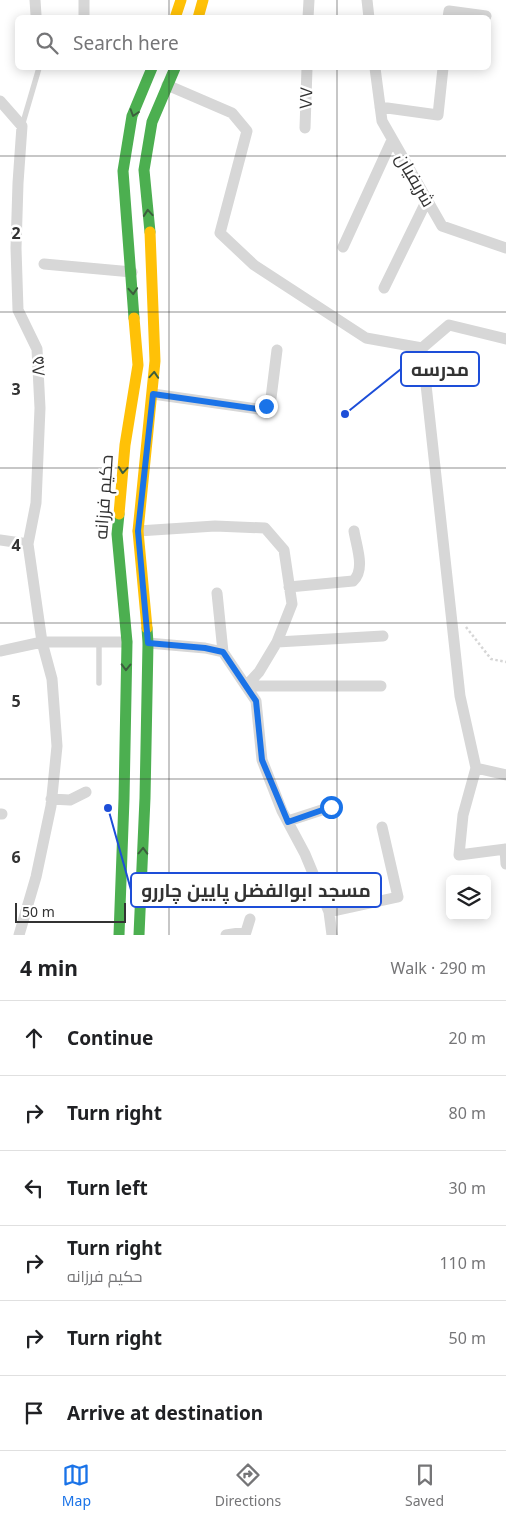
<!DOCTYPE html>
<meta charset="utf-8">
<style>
body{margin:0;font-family:"Noto Sans",Cairo,sans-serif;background:#f6f6f6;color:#202124}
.controls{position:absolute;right:15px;bottom:15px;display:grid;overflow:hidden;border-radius:8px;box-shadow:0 2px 12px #0003}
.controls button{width:45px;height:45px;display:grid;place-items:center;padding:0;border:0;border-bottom:1px solid #e0e0e0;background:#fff;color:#202124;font:25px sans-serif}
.scale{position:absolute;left:15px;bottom:12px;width:111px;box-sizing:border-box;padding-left:5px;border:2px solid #333;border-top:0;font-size:14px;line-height:18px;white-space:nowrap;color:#333;-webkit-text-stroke:4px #fff;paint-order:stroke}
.stop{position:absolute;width:15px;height:15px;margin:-11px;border:4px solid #1a73e8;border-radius:50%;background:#fff}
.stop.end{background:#1a73e8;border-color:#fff;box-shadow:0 1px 5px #0008}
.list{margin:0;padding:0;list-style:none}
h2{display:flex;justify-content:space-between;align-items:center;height:65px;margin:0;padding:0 20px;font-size:21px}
h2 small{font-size:16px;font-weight:400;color:#757577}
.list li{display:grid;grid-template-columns:32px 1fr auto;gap:15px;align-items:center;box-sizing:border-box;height:75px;padding:0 20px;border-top:1px solid #e0e0e0}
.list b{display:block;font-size:19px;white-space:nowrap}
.list p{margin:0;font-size:16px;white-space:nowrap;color:#757577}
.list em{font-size:16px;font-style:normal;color:#757577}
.icon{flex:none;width:28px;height:28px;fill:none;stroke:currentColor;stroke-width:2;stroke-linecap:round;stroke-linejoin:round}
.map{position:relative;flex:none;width:506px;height:935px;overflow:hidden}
.search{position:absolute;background:#fff;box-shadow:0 2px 12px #0003;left:15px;right:15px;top:15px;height:55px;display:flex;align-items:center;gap:12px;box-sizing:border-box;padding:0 18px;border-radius:8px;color:#757577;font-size:19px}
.sheet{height:515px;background:#fff}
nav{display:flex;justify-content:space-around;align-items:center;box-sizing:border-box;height:70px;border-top:1px solid #e0e0e0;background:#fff;font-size:14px;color:#757577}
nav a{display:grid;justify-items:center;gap:2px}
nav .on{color:#1a73e8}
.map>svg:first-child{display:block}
</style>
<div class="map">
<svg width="506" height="935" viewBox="0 0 506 935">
<rect width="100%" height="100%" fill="#fff"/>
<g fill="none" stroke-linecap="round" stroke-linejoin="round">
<path stroke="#d6d6d6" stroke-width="2.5" stroke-dasharray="2.5 2.5" stroke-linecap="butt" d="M466,627l25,32 15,3"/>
<path stroke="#d7d7d7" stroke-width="5.5" d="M22,126l17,-58
M99,683v-41"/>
<path stroke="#d7d7d7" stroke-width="11" d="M35,0l1,15
M84,0v18
M367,0l2,18
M308,18l1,-18
M448,18l1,-7 37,5
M375,68l7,53 60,105 64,22
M167,85l65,28 15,18 -27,102 34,32 112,73 56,10 27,-23 57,14
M0,101l22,25 -4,57 -2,65 2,62 19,39 3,59 -4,95 -8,41 14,98 10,37 5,67 -6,60 -15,71 -17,58
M380,107l58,8 5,-47
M305,128l2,-60
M343,247l49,-107
M44,264l88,8
M384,288l43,-88
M422,348l38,348 16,72 30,7
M153,394l105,15 8,-3 5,-8 6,-48
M138,531l77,-5 50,2 19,22 8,54 -15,38 -18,30 -13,14
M0,540l28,4
M289,587l64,-6c13,-11 3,-36 1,-50
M217,593l6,59
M277,642l106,-6
M148,643l57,5 18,4 33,49 6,59 20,51 23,43 24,58 3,23
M0,651l42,-9h85
M246,686h135
M476,768l-13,47 -4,40 47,-6
M51,799l19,1 16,-8
M0,814h2
M288,821l43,-14
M505,849l1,15
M329,912l69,-15 -16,-70
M226,935l20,-3 4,-13"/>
<path stroke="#4caf50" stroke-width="11" d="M150,232l-6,-62 8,-48 23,-54
M134,318l-11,-147 9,-55 20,-48
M119,514l-2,20 10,108 -3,157 -5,136
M139,935l6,-137 3,-155 -1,-15"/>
<path stroke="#ffc107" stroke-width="11" d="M175,18l6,-18
M198,18l5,-18
M119,514l6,-69 13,-80 -4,-47
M147,628l-9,-97 17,-170 -5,-129"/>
</g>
<defs><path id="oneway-chevron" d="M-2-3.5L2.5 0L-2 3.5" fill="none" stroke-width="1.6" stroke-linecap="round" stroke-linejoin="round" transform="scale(1.25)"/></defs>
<g stroke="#3c5e3d">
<use href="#oneway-chevron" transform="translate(134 113) rotate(108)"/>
<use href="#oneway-chevron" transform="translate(148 213) rotate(-95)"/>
<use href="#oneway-chevron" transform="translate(133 291) rotate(86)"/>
<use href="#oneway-chevron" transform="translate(154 375) rotate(-86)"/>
<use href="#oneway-chevron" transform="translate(123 470) rotate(95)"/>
<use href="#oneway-chevron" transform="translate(126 667) rotate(91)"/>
<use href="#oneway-chevron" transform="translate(143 851) rotate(-88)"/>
</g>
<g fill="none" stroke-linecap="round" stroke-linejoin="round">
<path stroke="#1a73e8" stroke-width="6" d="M266,406l-8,3 -105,-15 -15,137 10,112 57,5 18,4 33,49 6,59 26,62 43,-15"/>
</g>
<path fill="none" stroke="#333" stroke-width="1" stroke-opacity="0.55" d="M169,0v18M337,0v18M169,68v867M337,68v867M0,156h506M0,312h506M0,468h506M0,623h506M0,779h506"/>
<g text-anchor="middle" stroke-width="5" stroke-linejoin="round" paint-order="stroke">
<g font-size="18" fill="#333" stroke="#fff">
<text transform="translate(306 98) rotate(-88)" y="6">۷۷</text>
<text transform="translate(415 180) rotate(60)" y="6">شریفیان</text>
<text transform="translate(38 366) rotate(-94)" y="6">۸۵</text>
<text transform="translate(104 497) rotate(-86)" y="6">حکیم فرزانه</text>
</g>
</g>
<g font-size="16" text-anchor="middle" font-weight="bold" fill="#333" stroke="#fff" stroke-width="5" stroke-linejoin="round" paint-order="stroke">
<text x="16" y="239">2</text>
<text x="16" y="395">3</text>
<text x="16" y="551">4</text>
<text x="16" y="707">5</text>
<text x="16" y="863">6</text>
</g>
<path fill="none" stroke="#1d4ed8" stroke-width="2" d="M345 414L401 369M108 808L131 890"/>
<g fill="#1d4ed8" stroke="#fff" stroke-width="2">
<circle cx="345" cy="414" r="5"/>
<circle cx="108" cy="808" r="5"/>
</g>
<g fill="#fff" stroke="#1d4ed8" stroke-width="2">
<rect x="401" y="352" width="78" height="34" rx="5"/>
<rect x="131" y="873" width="250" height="34" rx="5"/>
</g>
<g font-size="19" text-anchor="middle" font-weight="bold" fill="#333">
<text x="440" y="376">مدرسه</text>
<text x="256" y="897">مسجد ابوالفضل پایین چاررو</text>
</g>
</svg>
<div class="controls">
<button><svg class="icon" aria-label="layers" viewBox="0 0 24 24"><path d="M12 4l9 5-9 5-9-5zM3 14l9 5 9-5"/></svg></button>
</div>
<div class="scale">50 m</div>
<div class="stop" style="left:331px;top:807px"></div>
<div class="stop end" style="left:266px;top:406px"></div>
<div class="search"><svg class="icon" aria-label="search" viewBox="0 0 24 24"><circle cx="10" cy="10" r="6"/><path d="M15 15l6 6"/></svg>Search here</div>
</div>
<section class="sheet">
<h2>4 min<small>Walk · 290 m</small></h2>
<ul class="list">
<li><svg class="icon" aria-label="ahead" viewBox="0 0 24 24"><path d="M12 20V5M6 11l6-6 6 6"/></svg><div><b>Continue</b></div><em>20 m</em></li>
<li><svg class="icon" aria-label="right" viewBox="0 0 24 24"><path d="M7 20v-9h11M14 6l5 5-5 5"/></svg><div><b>Turn right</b></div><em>80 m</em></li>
<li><svg class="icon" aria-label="left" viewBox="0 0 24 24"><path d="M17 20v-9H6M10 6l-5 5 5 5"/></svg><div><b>Turn left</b></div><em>30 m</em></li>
<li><svg class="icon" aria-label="right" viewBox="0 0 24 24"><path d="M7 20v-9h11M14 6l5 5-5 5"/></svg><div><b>Turn right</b><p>حکیم فرزانه</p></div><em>110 m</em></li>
<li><svg class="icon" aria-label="right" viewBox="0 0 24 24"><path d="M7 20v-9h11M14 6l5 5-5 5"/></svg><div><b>Turn right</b></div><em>50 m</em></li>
<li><svg class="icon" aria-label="arrive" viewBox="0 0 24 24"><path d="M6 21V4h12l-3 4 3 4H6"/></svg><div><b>Arrive at destination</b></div></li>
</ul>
</section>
<nav>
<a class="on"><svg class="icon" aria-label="map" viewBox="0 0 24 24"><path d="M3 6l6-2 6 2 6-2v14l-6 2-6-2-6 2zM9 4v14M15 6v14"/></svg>Map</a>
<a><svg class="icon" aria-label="directions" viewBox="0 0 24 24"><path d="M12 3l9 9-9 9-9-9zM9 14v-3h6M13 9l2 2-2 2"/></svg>Directions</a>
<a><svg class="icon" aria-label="saved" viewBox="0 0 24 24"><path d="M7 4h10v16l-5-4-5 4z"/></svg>Saved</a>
</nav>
